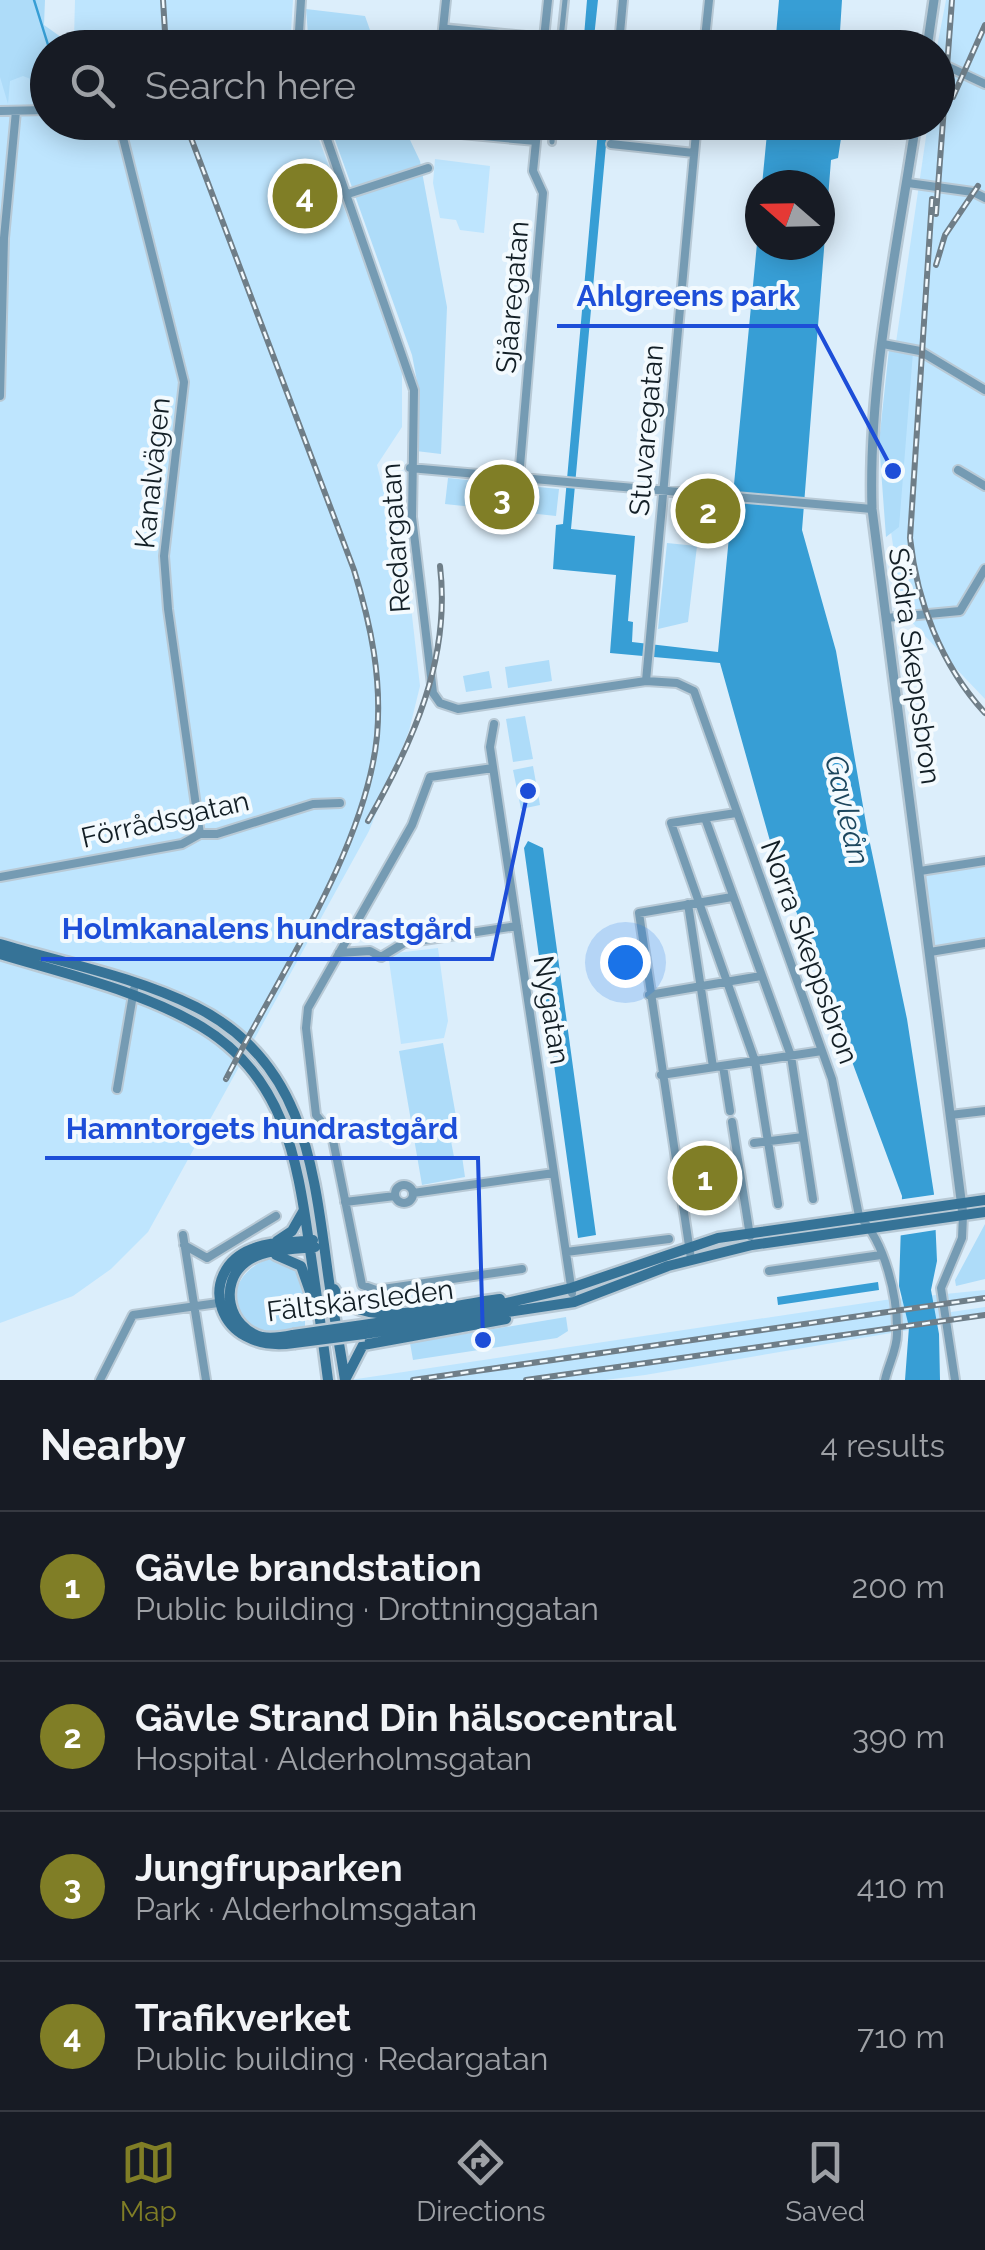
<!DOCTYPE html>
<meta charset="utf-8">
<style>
body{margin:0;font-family:Raleway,sans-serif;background:#20242c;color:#f1f3f6}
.compass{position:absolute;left:745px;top:170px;width:90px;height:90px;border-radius:50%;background:#171b24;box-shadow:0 5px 25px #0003;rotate:290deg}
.you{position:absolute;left:625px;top:962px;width:35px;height:35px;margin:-25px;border:8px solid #fff;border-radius:50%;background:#1a73e8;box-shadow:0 0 0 15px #1a73e833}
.badge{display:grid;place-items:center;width:65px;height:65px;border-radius:50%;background:#807e26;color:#fff;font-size:32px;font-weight:700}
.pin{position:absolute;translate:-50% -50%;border:5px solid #fff;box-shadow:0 2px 10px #0006}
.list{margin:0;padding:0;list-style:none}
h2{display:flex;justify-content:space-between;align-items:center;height:130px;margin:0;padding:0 40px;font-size:42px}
h2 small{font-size:32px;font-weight:400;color:#9ea1a6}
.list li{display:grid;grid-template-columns:65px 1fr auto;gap:30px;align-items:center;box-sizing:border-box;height:150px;padding:0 40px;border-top:2px solid #363941}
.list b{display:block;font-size:38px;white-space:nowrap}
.list p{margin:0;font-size:32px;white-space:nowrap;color:#9ea1a6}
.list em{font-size:32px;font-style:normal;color:#9ea1a6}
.icon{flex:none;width:55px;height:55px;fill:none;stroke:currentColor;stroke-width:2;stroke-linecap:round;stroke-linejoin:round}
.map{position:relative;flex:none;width:985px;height:1380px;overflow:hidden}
.search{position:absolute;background:#171b24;box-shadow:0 5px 25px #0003;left:30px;right:30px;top:30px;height:110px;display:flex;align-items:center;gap:25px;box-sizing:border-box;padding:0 35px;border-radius:55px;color:#9ea1a6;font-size:38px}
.sheet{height:730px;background:#171b24}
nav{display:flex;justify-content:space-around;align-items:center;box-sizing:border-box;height:140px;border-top:2px solid #363941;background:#171b24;font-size:28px;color:#9ea1a6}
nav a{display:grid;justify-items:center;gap:5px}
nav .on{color:#807e26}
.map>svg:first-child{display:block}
</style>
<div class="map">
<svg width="985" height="1380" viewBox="0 0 985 1380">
<rect width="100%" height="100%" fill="#dceefb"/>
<path fill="#bee5fe" d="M75,0h218l-3,47 -229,1 13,-10z
M946,0h39v699l-82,-86 -13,-88 3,-162 35,-240 10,-1 -1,-75z
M0,51l47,5 1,66 265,1 89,243v61l-25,38 32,124 11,97 -11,45 -40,100 -221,401 -37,37 -38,27 -73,27z
M435,159l55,7 -6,67 -24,-3 -4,-10 -16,-2 -7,-35z
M985,863v78l-53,8 -10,-76z
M438,948l10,73 -4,17 -43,6 -13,-90z
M985,1290v10l-35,6 1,6 34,-5v10l-340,58 -40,5h-255l535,-80z"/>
<path fill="#aedcf9" d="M0,0h45l-1,25 31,22 -27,1 -1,55 -11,1 5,-21 -18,-7 -13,5 -2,23 -8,-27z
M306,9l59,7 11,31h-67z
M329,123h73l18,38 27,146 -6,147 -25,-3 3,-59 -7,-37z
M889,349l24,3 -14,175 -13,10 -7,-95z
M448,478l111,11 -3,27 -111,-12z
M667,543l30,3 -9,76 -30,7z
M549,660l3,21 -44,7 -3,-21z
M489,671l3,17 -26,4 -3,-16z
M525,716l8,43 -20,3 -7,-43z
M533,766l7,39 -19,4 -8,-39z
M443,1043l17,96 -9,2 3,16 8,-1 3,21 -43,8 -23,-134z
M985,1224v55l-29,7 -1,-6z
M274,1258l20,9 11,26v36c-12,2 -27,7 -39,4 -47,-11 -37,-66 8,-75z
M566,1317l2,14 -11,7 -144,22 -3,-17z"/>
<path fill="#379ed5" d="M587,0h11l-5,47 -10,1z
M779,0h63l-3,47h-64z
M833,122l10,3 -5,33 -7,2 -29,370 34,121 31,178 40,190 27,175 3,67 -6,29 8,44 1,46h-35l4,-53 -10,-41 3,-90 -132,-355 -50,-178 -110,-10 6,-78 -63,-6 3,-44 7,-1 35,-393 -23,-3 1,-5h32l-37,406 64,7 -7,85 5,1 -1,20 86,10 42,-440v33h60v-60h-58l6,-62z
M528,841l15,7 53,387 -18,3 -54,-390z
M878,1282l1,8 -101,15 -1,-8z"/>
<path fill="#dceefb" d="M939,1194l3,35 -45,7v-36z"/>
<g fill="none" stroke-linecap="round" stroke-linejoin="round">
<path stroke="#379ed5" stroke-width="2.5" d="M34,0l15,48"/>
<g stroke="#b8c9d5" stroke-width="10">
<path id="pedestrian" d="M443,27l176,17
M560,48l5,-48
M552,142l1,-20"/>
</g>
<g stroke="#b8c9d5" stroke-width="12">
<path id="minor" d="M623,0l-4,44 39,4
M298,48l3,-48
M441,48l5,-48
M543,48l5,-48
M704,48l5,-48
M938,62l47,22
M0,111l48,-1
M119,122l65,260 -20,174 4,53 32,225
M321,122l93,268 -2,127 21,176 7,10 18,6 188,-28 31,2 17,8 138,388 27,137c26,26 39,81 38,118 0,16 -9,31 -12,46
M434,122l6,10 96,9
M611,144l83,9
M908,183l65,9 12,6
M348,194l80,-26
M883,344l37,7 65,39
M0,396l4,-158 12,-127
M410,468l462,41
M958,470l27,16
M519,478l24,-285 -10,-22 5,-49
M886,618l74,-7 25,-42
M646,681l51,-559
M494,724l-4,23 82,546
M493,768l-63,9 -18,48 -104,183 -2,20 10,87 16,20 30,150 14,5 146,-21
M736,813l-65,10 84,238 23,143
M705,818l86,238 22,143
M920,871l65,-10
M0,877l182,-33 18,-10h17l96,-30 27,-1
M688,904l25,163
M930,952l55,-9
M339,953l31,-2 11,6 23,-14 113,-17
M649,995l112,-19
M723,1066l7,45
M661,1075l161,-24
M117,1089l17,-100
M950,1115l35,-4
M732,1122l18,114
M754,1143l49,-6
M395 1194a9 9 0 1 1 18 0a9 9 0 1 1-18 0Z
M413,1193l141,-20
M345,1202l50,-6
M183,1235l23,145
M184,1245l23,13 69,-42
M566,1252l103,-13
M691,1259l-52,-346 93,-16
M769,1271l112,-16
M100,1380l33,-65 92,-13
M955,1380l-14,-92 21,-50 1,-23"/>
</g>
<g stroke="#b8c9d5" stroke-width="14">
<path id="tertiary" d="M927,48l7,-48
M916,122c-19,127 -48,258 -44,387l91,706"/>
</g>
<g stroke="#b8c9d5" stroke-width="15">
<path id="secondary" d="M0,944c64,19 136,33 196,63 106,53 117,156 131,260 5,38 12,75 18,113
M0,954c66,20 142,37 202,73 81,49 95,130 107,216 7,46 13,91 19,137
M277,1241l15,-10 12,-21
M276,1255l25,11 12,34
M334,1289c22,46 123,14 166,10
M363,1325l135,-20 73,-17 147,-50 267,-38
M364,1334l210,-32 94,-36 84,-21 233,-33
M293,1335c-10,2 -21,4 -31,2 -34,-9 -44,-54 -16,-75 17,-13 49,-13 69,-15
M294,1343c-79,12 -99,-72 -42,-94 18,-8 41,-6 61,-9
M346,1378l17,-33 143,-26"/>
</g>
<use href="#pedestrian" stroke="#759bb3" stroke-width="5"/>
<use href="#minor" stroke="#759bb3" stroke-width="8"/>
<use href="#tertiary" stroke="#759bb3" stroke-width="9"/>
<use href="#secondary" stroke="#367397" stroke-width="10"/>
<g stroke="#6f7e88" stroke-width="6">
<path id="rail" d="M163,0l3,48
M953,97l32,-72
M185,122l169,448c17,55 28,108 23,166 -11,112 -100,243 -151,343
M932,199l-22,339c7,64 31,127 75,175
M936,214l16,-214
M936,265l9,-30 33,-49
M368,821c45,-79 83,-162 72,-255
M413,1380l572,-82
M526,1380l459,-65"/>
</g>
<use href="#rail" stroke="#f3fafe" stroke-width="2.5" stroke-dasharray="8" stroke-linecap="butt"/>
<g stroke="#b8c9d5" stroke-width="15" stroke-linecap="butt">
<path id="secondary-bridge" d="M293,1335l70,-10
M294,1343l70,-9"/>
</g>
<use href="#secondary-bridge" stroke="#367397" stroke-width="10"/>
</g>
<g text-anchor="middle" stroke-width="8" stroke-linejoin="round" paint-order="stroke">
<g font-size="28" fill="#131f26" stroke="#f3fafe">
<text transform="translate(512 297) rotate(-85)" y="10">Sjåaregatan</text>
<text transform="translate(646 430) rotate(-85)" y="10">Stuvaregatan</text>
<text transform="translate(152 473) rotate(-84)" y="10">Kanalvägen</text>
<text transform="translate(395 538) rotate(-94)" y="10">Redargatan</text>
<text transform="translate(915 666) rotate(82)" y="10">Södra Skeppsbron</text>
<text transform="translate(165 819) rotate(-13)" y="10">Förrådsgatan</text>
<text transform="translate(810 952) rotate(70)" y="10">Norra Skeppsbron</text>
<text transform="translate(552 1010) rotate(81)" y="10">Nygatan</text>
<text transform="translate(360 1300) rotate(-7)" y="10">Fältskärsleden</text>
</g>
<g font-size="30" font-style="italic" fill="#1d475e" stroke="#f3fafe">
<text transform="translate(847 810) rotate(77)" y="10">Gavleån</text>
</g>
</g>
<path fill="none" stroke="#1d4ed8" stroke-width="4" d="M893 471L816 326H557M528 791L492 959H41M483 1340L478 1158H45"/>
<g fill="#1d4ed8" stroke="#f3fafe" stroke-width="4">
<circle cx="893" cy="471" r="10"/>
<circle cx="528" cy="791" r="10"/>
<circle cx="483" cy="1340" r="10"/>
</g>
<g font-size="30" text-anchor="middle" font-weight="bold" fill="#1d4ed8" stroke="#f3fafe" stroke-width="8" stroke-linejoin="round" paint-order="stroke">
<text x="686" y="306">Ahlgreens park</text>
<text x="267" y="939">Holmkanalens hundrastgård</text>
<text x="262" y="1139">Hamntorgets hundrastgård</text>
</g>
</svg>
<svg class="compass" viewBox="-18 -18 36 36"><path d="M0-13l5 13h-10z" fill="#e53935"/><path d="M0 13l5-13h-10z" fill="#9ea1a6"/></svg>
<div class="you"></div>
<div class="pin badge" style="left:705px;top:1178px">1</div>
<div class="pin badge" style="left:708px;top:511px">2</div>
<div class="pin badge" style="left:502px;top:497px">3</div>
<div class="pin badge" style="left:305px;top:196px">4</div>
<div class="search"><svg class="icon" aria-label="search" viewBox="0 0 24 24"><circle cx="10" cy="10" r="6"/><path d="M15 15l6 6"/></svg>Search here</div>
</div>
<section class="sheet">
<h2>Nearby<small>4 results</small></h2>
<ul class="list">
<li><span class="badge">1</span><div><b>Gävle brandstation</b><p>Public building · Drottninggatan</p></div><em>200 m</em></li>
<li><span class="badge">2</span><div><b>Gävle Strand Din hälsocentral</b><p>Hospital · Alderholmsgatan</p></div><em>390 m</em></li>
<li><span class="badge">3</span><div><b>Jungfruparken</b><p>Park · Alderholmsgatan</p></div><em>410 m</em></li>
<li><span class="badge">4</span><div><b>Trafikverket</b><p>Public building · Redargatan</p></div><em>710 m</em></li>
</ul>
</section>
<nav>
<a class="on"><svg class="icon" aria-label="map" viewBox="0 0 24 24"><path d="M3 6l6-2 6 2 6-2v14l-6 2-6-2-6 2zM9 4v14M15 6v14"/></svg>Map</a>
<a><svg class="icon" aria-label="directions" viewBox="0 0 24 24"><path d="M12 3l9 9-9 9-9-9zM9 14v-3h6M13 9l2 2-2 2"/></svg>Directions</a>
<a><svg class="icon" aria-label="saved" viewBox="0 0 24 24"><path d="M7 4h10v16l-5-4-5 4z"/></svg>Saved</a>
</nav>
